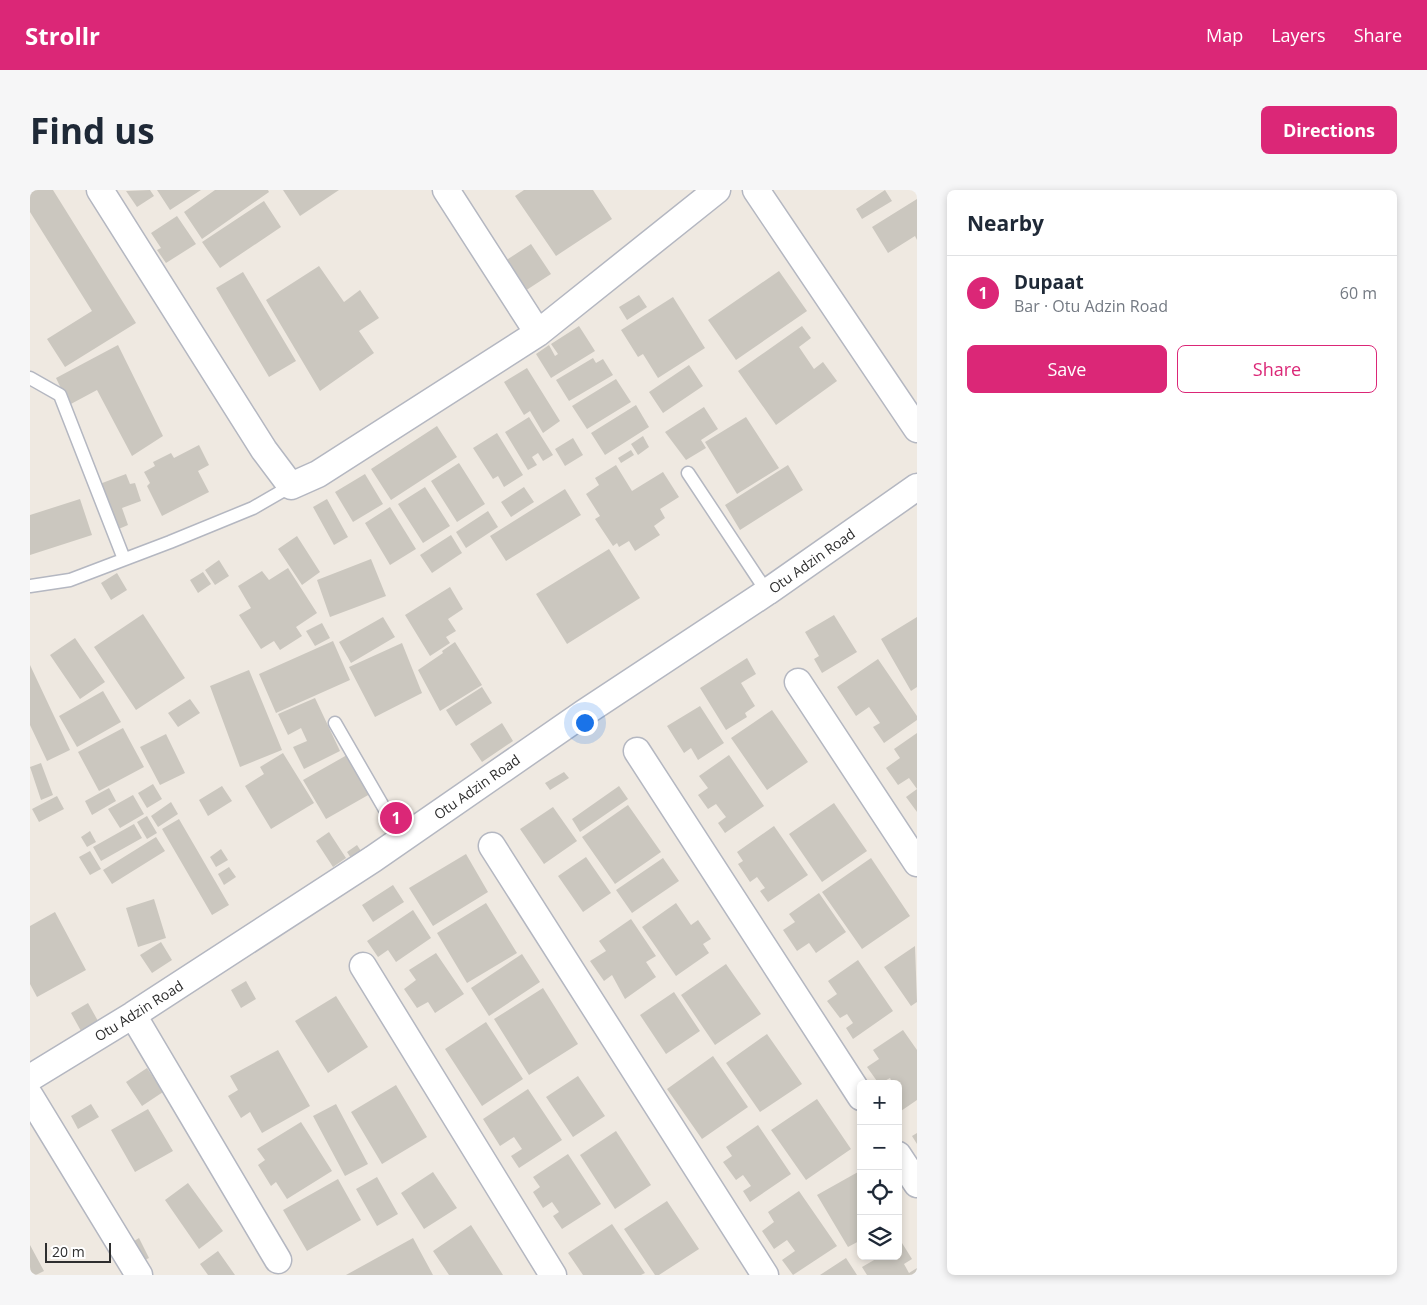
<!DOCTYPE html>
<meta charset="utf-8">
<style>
body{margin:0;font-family:"Open Sans",sans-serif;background:#f6f6f7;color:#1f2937}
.controls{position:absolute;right:15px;bottom:15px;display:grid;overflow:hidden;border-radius:8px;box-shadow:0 2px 8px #0003}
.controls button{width:45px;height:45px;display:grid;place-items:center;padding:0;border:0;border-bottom:1px solid #e0e1e3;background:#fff;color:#1f2937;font:25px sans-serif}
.scale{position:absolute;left:15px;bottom:12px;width:66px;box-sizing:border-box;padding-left:5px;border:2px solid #2e2e2e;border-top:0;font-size:14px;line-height:18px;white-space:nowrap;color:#2e2e2e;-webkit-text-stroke:4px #fff;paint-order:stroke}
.you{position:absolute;left:554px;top:532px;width:18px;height:18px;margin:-12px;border:4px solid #fff;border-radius:50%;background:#1a73e8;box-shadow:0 0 0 8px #1a73e833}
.badge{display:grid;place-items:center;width:32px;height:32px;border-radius:50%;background:#db2777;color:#fff;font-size:16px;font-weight:700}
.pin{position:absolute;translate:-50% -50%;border:2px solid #fff;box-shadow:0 1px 5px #0006}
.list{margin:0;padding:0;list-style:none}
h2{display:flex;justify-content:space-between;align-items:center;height:65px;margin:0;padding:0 20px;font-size:21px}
h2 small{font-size:16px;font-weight:400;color:#747a83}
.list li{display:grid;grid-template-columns:32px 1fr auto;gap:15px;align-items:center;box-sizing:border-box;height:75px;padding:0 20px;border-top:1px solid #e0e1e3}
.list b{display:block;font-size:19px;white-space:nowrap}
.list p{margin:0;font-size:16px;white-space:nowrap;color:#747a83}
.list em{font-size:16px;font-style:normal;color:#747a83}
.actions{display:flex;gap:10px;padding:15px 20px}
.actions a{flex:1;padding:11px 0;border:1px solid #db2777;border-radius:8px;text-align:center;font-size:18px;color:#db2777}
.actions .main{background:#db2777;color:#fff}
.icon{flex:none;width:28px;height:28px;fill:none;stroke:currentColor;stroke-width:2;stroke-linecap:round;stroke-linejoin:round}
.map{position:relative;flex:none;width:887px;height:1085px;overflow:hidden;border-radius:8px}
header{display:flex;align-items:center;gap:30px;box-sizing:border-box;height:70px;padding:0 25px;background:#db2777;color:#fff}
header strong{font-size:24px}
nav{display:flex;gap:28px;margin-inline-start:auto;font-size:18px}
.intro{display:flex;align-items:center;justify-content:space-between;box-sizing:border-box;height:120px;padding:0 30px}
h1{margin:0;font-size:35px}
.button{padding:12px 22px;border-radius:8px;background:#db2777;color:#fff;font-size:18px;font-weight:700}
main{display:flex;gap:30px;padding:0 30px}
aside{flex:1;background:#fff;border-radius:8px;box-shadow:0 2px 8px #0003}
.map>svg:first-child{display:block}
</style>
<header>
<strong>Strollr</strong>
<nav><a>Map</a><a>Layers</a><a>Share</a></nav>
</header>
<div class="intro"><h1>Find us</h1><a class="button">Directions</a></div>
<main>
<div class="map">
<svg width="887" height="1085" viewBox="0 0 887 1085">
<rect width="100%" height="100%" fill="#efe9e1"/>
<path fill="#cbc7bf" d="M0,0h23l83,133 -71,44 -18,-28 45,-28 -62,-99z
M120,0l4,6 -17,11 -11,-16z
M127,0h44l-31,20z
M185,0h53l1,2 -67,47 -18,-27z
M253,0h56l-39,26z
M494,0h69l19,29 -56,37 -41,-60z
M855,0l7,11 -30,18 -6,-10z
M887,9v41l-2,-4 -27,17 -16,-26z
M234,11l17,26 -61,41 -18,-26z
M147,26l19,28 -30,19 -9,-13 4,-2 -10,-15z
M501,54l20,30 -26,17 -20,-30z
M289,76l25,36 16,-12 19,28 -20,13 15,22 -54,38 -54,-91z
M749,81l28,40 -71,49 -28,-40z
M213,82l53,89 -27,16 -53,-89z
M609,105l8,12 -20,13 -8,-13z
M643,107l32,51 -47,30 -15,-24 -5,3 -17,-27z
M549,136l16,25 -44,27 -15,-24 13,-9 6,11 3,-2 -7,-10z
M772,136l9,12 -12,9 15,22 9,-7 14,19 -61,44 -38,-54z
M88,155l45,91 -31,20 -35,-66 -28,15 -13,-27z
M563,168l3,5 7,-4 10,16 -44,26 -13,-21z
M659,175l14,21 -40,27 -14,-21z
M497,178l33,53 -17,12 -13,-22 -6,4 -20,-33z
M586,189l15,23 -44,27 -15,-23z
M606,215l13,22 -44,28 -14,-22z
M674,217l14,22 -17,11 5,8 -20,12 -21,-28z
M499,227l24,38 -10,6 -5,-8 -6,4 5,8 -9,5 -23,-38z
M716,227l33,51 -42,26 -32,-52z
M407,236l20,31 -66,43 -20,-31z
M467,243l26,42 -19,12 -6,-11 -5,3 -20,-31z
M613,246l6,11 -11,8 -7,-11z
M543,248l10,17 -18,11 -10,-17z
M169,255l10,20 -11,6 11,21 -47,24 -15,-30 3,-3 -6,-11 11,-6 -2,-4 18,-9 3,5z
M601,260l3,5 -13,8 -3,-5z
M429,273l26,41 -28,18 -26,-41z
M586,275l16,26 31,-19 16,25 -19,12 5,9 -11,8 6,9 -25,16 -6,-10 -10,6 -2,-4 -4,3 -18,-27 5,-3 -14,-22 13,-9 -4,-7z
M758,275l15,25 -63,40 -15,-25z
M96,284l4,10 5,-1 6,18 -19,7 6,17 -14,6 -17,-46z
M335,284l18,30 -30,18 -18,-30z
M395,297l25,39 -27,17 -25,-39z
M494,297l10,15 -23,15 -10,-15z
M535,299l16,26 -75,46 -16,-25z
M50,309l12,36 -62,20v-40z
M297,309l21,38 -14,8 -21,-38z
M360,317l26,42 -26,16 -25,-42z
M458,321l10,16 -32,21 -10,-16z
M421,345l11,18 -30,20 -12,-18z
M267,346l23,36 -18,13 -24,-36z
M579,359l31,49 -73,46 -31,-50z
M341,369l15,37 -56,21 -13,-37z
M189,370l10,16 -14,9 -10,-15z
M258,378l29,45 -21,14 6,9 -22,14 -6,-9 -13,8 -22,-34 12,-7 -13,-22 24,-15 7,9z
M173,382l8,12 -13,9 -8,-13z
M87,383l10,17 -16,10 -10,-17z
M420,397l13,22 -15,10 8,12 -10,6 4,6 -20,13 -25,-41z
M113,424l42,64 -49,32 -42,-63z
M804,425l23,37 -35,21 -8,-14 5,-3 -14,-24z
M353,427l12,20 -44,26 -12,-21z
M887,427v70l-6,4 -30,-52z
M292,433l8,15 -15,8 -9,-15z
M45,448l30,44 -25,17 -30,-44z
M303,451l17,39 -74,33 -17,-39z
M425,452l27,43 -42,26 -22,-41 25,-17 -1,-2z
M372,453l20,50 -47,24 -26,-50z
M717,468l9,16 -15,9 14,23 -10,7 2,4 -21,13 -26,-42z
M848,469l39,57v4l-33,23 -11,-16 7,-4 -11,-16 -13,9 -19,-29z
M0,475l40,85 -23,11 -17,-36z
M219,480l33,80 -42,17 -30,-81z
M452,497l10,16 -36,23 -10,-16z
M73,501l18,31 -44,25 -18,-31z
M285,508l25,53 -36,18 -11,-22 14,-6 -6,-13 -13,7 -10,-21z
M160,509l10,14 -22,14 -10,-14z
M670,516l24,37 -26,17 -7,-12 -7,5 -17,-27z
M742,520l36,52 -41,28 -36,-52z
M472,533l11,18 -31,21 -12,-18z
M93,538l21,39 -45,24 -21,-39z
M887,543v79l-11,-15 11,-8 -8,-11 -11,7 -12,-17 14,-10 -6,-9z
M136,544l19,39 -25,12 -20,-38z
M253,563l31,50 -43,26 -26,-43 19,-12 -4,-7z
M317,565l23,39 -44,25 -23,-39z
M699,565l35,51 -39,27 -7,-10 8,-6 -10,-13 -8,5 -10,-14 10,-7 -9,-12z
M11,573l12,32 -12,5 -11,-33z
M534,582l5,6 -19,12 -5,-7z
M123,594l9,15 -15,9 -9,-15z
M192,596l10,15 -24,15 -9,-16z
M589,596l9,13 -48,33 -8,-13z
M79,598l7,13 -24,14 -7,-14z
M103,605l11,19 -24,14 -12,-19z
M27,606l7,13 -25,13 -7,-13z
M141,612l7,12 -20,13 -7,-11z
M804,613l33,48 -45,31 -33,-48z
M598,615l33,47 -46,32 -33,-47z
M523,617l24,34 -33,23 -24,-35z
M117,626l10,17 -10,6 -10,-17z
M149,629l50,86 -17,10 -50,-86z
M104,634l8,14 -41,23 -8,-14z
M744,636l34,49 -40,27 -8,-11 5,-3 -8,-11 -7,5 -12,-18 5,-3 -6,-9z
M60,641l6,11 -9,5 -6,-10z
M299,642l17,26 -13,9 -17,-26z
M126,647l9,14 -53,33 -9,-14z
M327,655l4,6 -10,7 -4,-6z
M191,659l7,11 -12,7 -6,-10z
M60,661l11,18 -11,6 -11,-18z
M436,664l22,38 -55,34 -24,-38z
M556,667l25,36 -28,19 -25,-36z
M633,668l16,23 -47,32 -16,-23z
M841,668l39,58 -48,33 -40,-57z
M199,677l7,10 -12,8 -6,-11z
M363,695l11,17 -31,20 -11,-17z
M789,703l27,39 -30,21 -7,-10 -12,8 -14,-21 12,-8 -6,-8z
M124,709l12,39 -28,9 -12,-39z
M456,713l31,50 -50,30 -30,-50z
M646,713l15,22 7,-5 13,19 -8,5 6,9 -33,23 -34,-49z
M383,720l18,28 -35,24 -8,-12 -10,7 -11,-16z
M25,722l31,58 -49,27 -7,-13v-58z
M601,729l25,37 -10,6 10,15 -31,22 -13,-24 -8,6 -14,-20 16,-10 -7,-10z
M131,752l11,18 -20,13 -12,-18z
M885,756l2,56 -6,4 -27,-39z
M406,763l28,41 -29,19 -7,-11 -11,6 -13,-19 12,-9 -7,-10z
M492,764l18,28 -51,34 -18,-28z
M828,770l35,51 -40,28 -7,-11 7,-5 -6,-9 -7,4 -13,-17 10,-7 -9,-13z
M696,774l35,50 -46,31 -34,-50z
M216,791l10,18 -15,9 -10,-18z
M513,798l35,56 -49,31 -35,-56z
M644,802l26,39 -34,23 -26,-39z
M306,806l32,51 -40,26 -33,-52z
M58,813l10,18 -17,10 -10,-18z
M456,832l37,57 -41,27 -37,-57z
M873,840l14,20v50l-19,13v-29h-5l-3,-6 -11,6 -12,-17 12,-8 -6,-9z
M737,844l35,50 -42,28 -34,-49z
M248,860l32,56 -48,27 -12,-21 -9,6 -13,-22 10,-6 -8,-14z
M683,866l35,51 -46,32 -35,-50z
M117,878l16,24 -21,14 -16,-24z
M548,886l27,40 -32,21 -27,-40z
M366,895l31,52 -45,27 -31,-52z
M498,899l34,51 -43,28 -8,-12 11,-7 -8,-12 -14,9 -17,-27z
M787,909l34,50 -45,31 -35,-50z
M61,914l8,13 -21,12 -7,-13z
M306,914l32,60 -23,12 -32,-60z
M118,919l25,42 -38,21 -24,-42z
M271,932l31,49 -45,28 -11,-17 -5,4 -13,-21 7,-5 -8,-11z
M728,935l33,49 -41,28 -7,-11 8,-5 -8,-11 -7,5 -13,-18 9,-6 -6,-9z
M586,941l35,54 -36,24 -35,-54z
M887,943v11l-5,-8z
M538,964l33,50 -39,25 -9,-13 6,-4 -7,-10 -9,6 -10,-16 7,-5 -7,-10z
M403,982l24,36 -33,21 -23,-36z
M828,982l3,5 -2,15 2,3v45l-13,7 -31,-52z
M347,987l21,37 -21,12 -21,-37z
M308,989l23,41 -54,31 -24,-41z
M158,993l35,48 -24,18 -34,-49z
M769,1001l38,55 -44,29 -11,-15 13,-9 -8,-11 -13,9 -12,-18 12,-9 -6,-10z
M637,1011l32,48 -40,26h-4l-31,-46z
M582,1034l33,49 -4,2h-58l-15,-22z
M441,1035l32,50h-54l-16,-24z
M109,1048l10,20 -8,4 -10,-19z
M383,1048l20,37h-87z
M872,1053l10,16 -8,5 5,9 8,-5v7h-50l-5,-8 19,-11h17v-10z
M0,1055l14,26 -8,4h-6z
M188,1061l17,24h-27l-8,-11z
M816,1068l11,17h-37z"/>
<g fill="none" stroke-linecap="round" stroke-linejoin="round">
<g stroke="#b4b7c1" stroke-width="15">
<path id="lane" d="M0,188l30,17 64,164
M658,283l79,119
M0,396l40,-6 100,-38 83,-34 38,-22
M305,533l67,116"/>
</g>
<g stroke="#b4b7c1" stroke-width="29">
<path id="street" d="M70,0l164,260 27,36 27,-12 220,-141 179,-143
M416,0l92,143
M726,0l161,239
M768,492l119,181
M607,561l224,346
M462,656l273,429
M333,776l190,309
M103,825l145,245
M0,888l103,-63 240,-156 211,-146 183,-121 150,-105
M0,906l109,179
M868,965l19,29"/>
</g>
<use href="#lane" stroke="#fff" stroke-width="12"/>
<use href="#street" stroke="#fff" stroke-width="26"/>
</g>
<g text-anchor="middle" stroke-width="5" stroke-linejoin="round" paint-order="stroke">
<g font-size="14" fill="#2e2e2e" stroke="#fff">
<text transform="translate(782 371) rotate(-35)" y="5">Otu Adzin Road</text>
<text transform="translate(447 597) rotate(-35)" y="5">Otu Adzin Road</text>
<text transform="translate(109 821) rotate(-32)" y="5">Otu Adzin Road</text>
</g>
</g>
</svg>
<div class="controls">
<button>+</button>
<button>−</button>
<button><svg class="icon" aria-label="locate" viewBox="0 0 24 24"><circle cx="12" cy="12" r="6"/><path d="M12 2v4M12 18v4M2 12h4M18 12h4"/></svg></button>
<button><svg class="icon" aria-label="layers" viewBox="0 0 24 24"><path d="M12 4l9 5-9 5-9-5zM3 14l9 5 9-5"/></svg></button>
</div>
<div class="scale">20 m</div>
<div class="you"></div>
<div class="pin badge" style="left:366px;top:628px">1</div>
</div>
<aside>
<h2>Nearby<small></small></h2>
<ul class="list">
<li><span class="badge">1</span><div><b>Dupaat</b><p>Bar · Otu Adzin Road</p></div><em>60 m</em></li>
</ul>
<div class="actions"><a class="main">Save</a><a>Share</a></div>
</aside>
</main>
